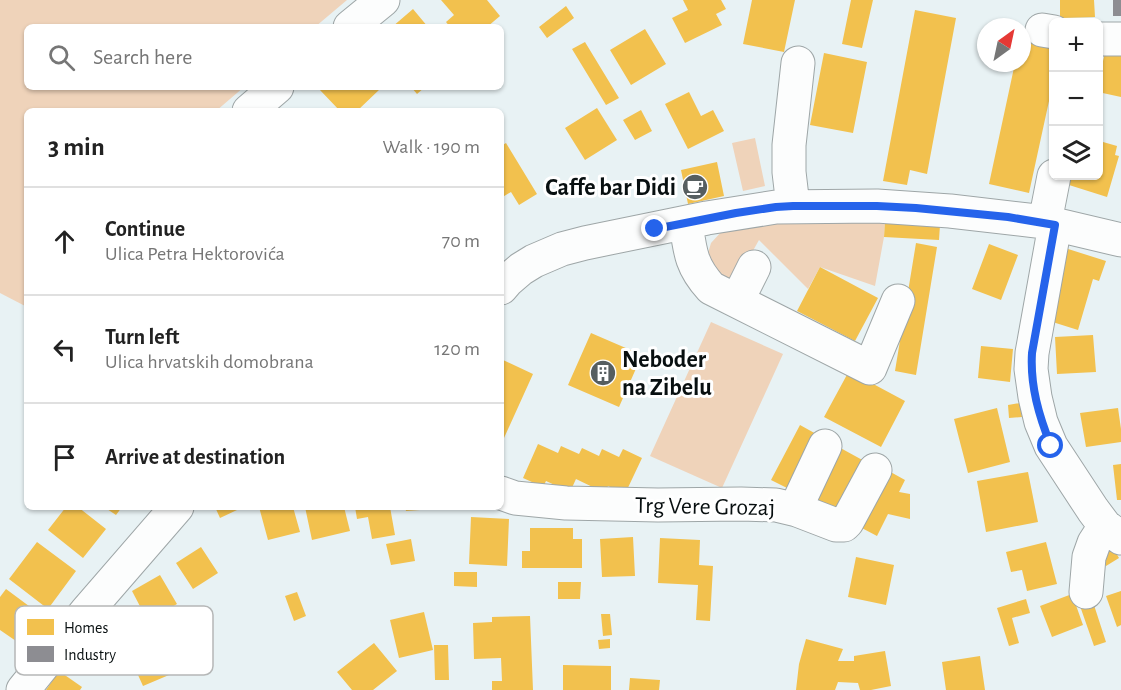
<!DOCTYPE html>
<meta charset="utf-8">
<style>
body{margin:0;font-family:"Alegreya Sans",sans-serif;background:#f6f6f6;color:#222}
.controls{position:absolute;right:18px;top:18px;display:grid;overflow:hidden;border-radius:9px;box-shadow:0 2px 4px #0004}
.controls button{width:54px;height:54px;display:grid;place-items:center;padding:0;border:0;border-bottom:2px solid #e0e0e0;background:#fff;color:#222;font:30px sans-serif}
.compass{position:absolute;left:977px;top:18px;width:54px;height:54px;border-radius:50%;background:#fff;box-shadow:0 2px 4px #0004;rotate:33deg}
.stop{position:absolute;width:18px;height:18px;margin:-14px;border:4px solid #2563eb;border-radius:50%;background:#fff}
.stop.end{background:#2563eb;border-color:#fff;box-shadow:0 2px 6px #0008}
.list{margin:0;padding:0;list-style:none}
h2{display:flex;justify-content:space-between;align-items:center;height:78px;margin:0;padding:0 24px;font-size:26px}
h2 small{font-size:20px;font-weight:400;color:#767676}
.list li{display:grid;grid-template-columns:39px 1fr auto;gap:18px;align-items:center;box-sizing:border-box;height:108px;padding:0 24px;border-top:2px solid #e0e0e0}
.list b{display:block;font-size:22px;white-space:nowrap}
.list p{margin:0;font-size:20px;white-space:nowrap;color:#767676}
.list em{font-size:20px;font-style:normal;color:#767676}
.icon{flex:none;width:33px;height:33px;fill:none;stroke:currentColor;stroke-width:2;stroke-linecap:round;stroke-linejoin:round}
.map{position:relative;flex:none;width:1121px;height:690px;overflow:hidden}
.search{position:absolute;background:#fff;box-shadow:0 2px 4px #0004;left:24px;top:24px;width:480px;height:66px;display:flex;align-items:center;gap:15px;box-sizing:border-box;padding:0 21px;border-radius:9px;color:#767676;font-size:22px}
.panel{position:absolute;background:#fff;box-shadow:0 2px 4px #0004;left:24px;top:108px;width:480px;height:402px;border-radius:9px}
.map>svg:first-child{display:block}
</style>
<div class="map">
<svg width="1121" height="690" viewBox="0 0 1121 690">
<rect width="100%" height="100%" fill="#e8f2f4"/>
<path fill="#efd3ba" d="M0,0h347l-32,27h-288v60h217l-28,24h-189v196l-27,-14z
M755,138l10,48 -22,5 -11,-48z
M745,221l140,1 -1,15 -9,49 -55,-19 -12,22 -49,-49 -27,48 -15,-9 -9,-26 3,-10 11,-12z
M711,322l72,32 -61,134 -72,-32z"/>
<path fill="#f2c14e" d="M441,0h46l13,16 -13,11h-37l-4,-5 8,-7z
M683,0h38l5,9 -10,5 6,11 -37,18 -13,-25 16,-8z
M752,0h43l-11,52 -41,-8z
M851,0h22l-11,48 -20,-4z
M1060,0h34l1,17 -35,1z
M566,6l8,12 -27,20 -8,-11z
M413,9l15,18h-36z
M915,10l41,8 -29,156 -17,-4 -3,15 -24,-4z
M645,29l21,35 -35,21 -21,-35z
M1022,34l32,7v37l-25,115 -40,-9 26,-121h7z
M585,42l34,56 -13,7 -34,-56z
M1107,45l14,3v49l-23,-5v-11z
M824,53l43,9 -14,71 -43,-8z
M321,87h57l2,2 -23,22h-17l-21,-22z
M411,87h14l-8,7z
M689,92l12,24 12,-6 11,21 -36,18 -23,-45z
M597,108l20,32 -32,20 -20,-32z
M641,110l11,21 -17,9 -12,-20z
M1103,142l14,4 -2,9 4,1 -12,41 -38,-12 3,-9h26v-26l3,1z
M506,143l31,51 -18,11 -8,-13 -10,6v-52z
M717,162l7,34 -36,8 -7,-34z
M885,222l55,3 -1,15 -55,-3z
M916,243l21,4 -21,128 -21,-4z
M989,244l29,11 -17,45 -29,-11z
M1065,248l41,13 -7,20 -6,-2 -15,51 -35,-11z
M820,267l58,31 -23,43 -58,-30z
M591,333l51,22 -23,52 -51,-22z
M1093,335l3,37 -39,2 -2,-37z
M981,346l32,3 -3,33 -32,-4z
M501,359l32,15 -29,64 -3,-1z
M849,371l56,30 -24,46 -57,-30z
M1020,403l2,14 -13,1 -1,-13z
M997,408l13,54 -42,11 -14,-54z
M1118,408l3,21v13l-35,5 -6,-34z
M800,425l18,10 -29,54 -18,-9z
M538,444l20,9 3,-7 18,8 3,-6 17,8 3,-7 17,8 4,-8 19,9 -17,36 -17,-8 -3,7 -29,-14 -6,13 -24,-11 -3,6 -20,-9z
M835,445l31,17 -30,54 -31,-17z
M1121,464v36h-4l-4,-35z
M887,470l18,10 -6,12 11,2v25l-22,-5 -11,22 -19,-10z
M1028,472l10,50 -52,10 -9,-51z
M66,507h12l28,22 -23,29 -35,-28z
M104,507h18l-6,8z
M215,507h21l1,3 -17,8z
M259,507h34l7,25 -32,8z
M305,507h39l6,24 -38,9z
M355,507h35l5,28 -23,4 -4,-22 -11,2z
M405,507h29v2l-28,2z
M471,517l38,2 -2,47 -38,-2z
M530,528h43v11h9v29h-60v-17h8z
M633,537l2,39 -33,1 -2,-38z
M660,538l40,2 -1,25 14,1 -3,55 -14,-1 2,-35 -40,-2z
M411,539l4,22 -24,4 -5,-21z
M37,542l39,29 -28,38 -39,-30z
M1046,542l11,42 -30,7 -5,-21 -11,2 -5,-20z
M1111,544l8,14 -13,8 -9,-13z
M201,547l17,26 -25,16 -17,-26z
M856,557l38,8 -8,40 -38,-8z
M454,572h23v15l-23,-1z
M160,575l17,29 -24,14 3,4 -10,6 -8,-13 5,-3 -11,-21z
M558,582h23l-1,17h-22z
M6,589l31,23 -21,29 -16,-11v-33z
M1121,591v34l-4,2 -11,-31z
M297,592l9,24 -12,5 -9,-25z
M1072,594l11,31 -31,12 -12,-31z
M1026,599l4,14 -18,5 7,25 -10,3 -12,-38z
M1093,602l13,40 -12,4 -14,-40z
M424,612l9,38 -34,8 -9,-38z
M601,614h9l2,21 -9,1z
M530,616l3,74h-41v-9h10l-1,-23 -27,1 -1,-36 19,-1v-5z
M610,639v9l-11,1 -1,-9z
M806,639l37,10 -5,12h16v-5l31,-5 6,35 -20,4h-11l-2,-7 -20,-1 -3,8h-39l3,-26z
M374,643l23,28 -24,19h-21l-15,-18z
M434,645h14l1,35h-14z
M143,649l4,11 13,-6 9,21 -26,11 -14,-31z
M980,656l5,34h-39l-4,-28z
M563,665l48,1v24h-48z
M59,671l23,16 -2,3h-34z
M630,678l30,2 -1,10h-30z"/>
<path fill="#8d8d92" d="M1113,0h8v16h-8z"/>
<g fill="none" stroke-linecap="round" stroke-linejoin="round">
<g stroke="#9ea6a7" stroke-width="35">
<path id="minor" d="M350,27l33,-27
M1042,30l12,2
M1098,39h23
M249,111l28,-24
M793,206l-4,-34v-27l9,-82
M1045,222l9,-46
M686,223c4,29 5,43 25,65l159,80 28,-67
M1055,225l-23,128 -1,16 4,28 6,25 10,24 42,64 12,16 16,12
M501,288l6,-7 14,-12 13,-8 28,-12 23,-6 122,-25 69,-11 101,-1 73,5 95,11 76,18
M737,301l17,-34
M501,493l14,5 51,5 92,2 83,-1 35,1 21,5 39,15h8l3,-3 28,-52
M797,510l3,-11 25,-53
M1086,592l3,-35 5,-14 11,-17
M23,690l63,-78 91,-105"/>
</g>
<use href="#minor" stroke="#fcfdfd" stroke-width="33"/>
</g>
<g fill="none" stroke-linecap="round" stroke-linejoin="round">
<path stroke="#2563eb" stroke-width="8" d="M655,229l81,-16 40,-6 17,-1h84l39,2 92,9 47,8 -23,128c-2,33 7,63 19,93"/>
</g>
<defs>
<g id="cafe-disc" transform="scale(1.35)"><circle r="9.5" fill="#565e60" stroke="#fff"/><path d="M-5.5-4.5H6V0H3Q3 3.5 0 3.5H-2.5Q-5.5 3.5-5.5 0ZM3-3.2v2h1.7v-2ZM-6 4.5H4V6H-6Z" fill="#fff"/></g>
<g id="building-disc" transform="scale(1.35)"><circle r="9.5" fill="#565e60" stroke="#fff"/><path d="M-4-6H4V6H1V3H-1V6H-4ZM-2.5-4.3h1.7v1.8h-1.7ZM.8-4.3h1.7v1.8H.8ZM-2.5-1h1.7V.8h-1.7ZM.8-1h1.7V.8H.8Z" fill="#fff"/></g>
</defs>
<g fill-rule="evenodd">
<use href="#cafe-disc" x="695" y="187"/>
<use href="#building-disc" x="603" y="373"/>
</g>
<g text-anchor="middle" stroke-width="6" stroke-linejoin="round" paint-order="stroke">
<g font-size="24" font-weight="bold" fill="#080f10" stroke="#fff" text-anchor="end">
<text x="676" y="195">Caffe bar Didi</text>
<text x="622" y="367" text-anchor="start">Neboder<tspan x="622" dy="28">na Zibelu</tspan></text>
</g>
<g font-size="24" fill="#080f10" stroke="#fff">
<text transform="translate(705 506) rotate(1)" y="8">Trg Vere Grozaj</text>
</g>
</g>
<rect x="15" y="606" width="198" height="69" rx="9" fill="#fff" stroke="#b5b7b7" stroke-width="1.5"/>
<rect x="27" y="619" width="27" height="16" fill="#f2c14e"/>
<rect x="27" y="646" width="27" height="16" fill="#8d8d92"/>
<g font-size="16" fill="#080f10">
<text x="64" y="633">Homes</text>
<text x="64" y="660">Industry</text>
</g>
</svg>
<div class="controls">
<button>+</button>
<button>−</button>
<button><svg class="icon" aria-label="layers" viewBox="0 0 24 24"><path d="M12 4l9 5-9 5-9-5zM3 14l9 5 9-5"/></svg></button>
</div>
<svg class="compass" viewBox="-18 -18 36 36"><path d="M0-13l5 13h-10z" fill="#e53935"/><path d="M0 13l5-13h-10z" fill="#767676"/></svg>
<div class="stop" style="left:1051px;top:446px"></div>
<div class="stop end" style="left:655px;top:229px"></div>
<div class="search"><svg class="icon" aria-label="search" viewBox="0 0 24 24"><circle cx="10" cy="10" r="6"/><path d="M15 15l6 6"/></svg>Search here</div>
<section class="panel">
<h2>3 min<small>Walk · 190 m</small></h2>
<ul class="list">
<li><svg class="icon" aria-label="ahead" viewBox="0 0 24 24"><path d="M12 20V5M6 11l6-6 6 6"/></svg><div><b>Continue</b><p>Ulica Petra Hektorovića</p></div><em>70 m</em></li>
<li><svg class="icon" aria-label="left" viewBox="0 0 24 24"><path d="M17 20v-9H6M10 6l-5 5 5 5"/></svg><div><b>Turn left</b><p>Ulica hrvatskih domobrana</p></div><em>120 m</em></li>
<li><svg class="icon" aria-label="arrive" viewBox="0 0 24 24"><path d="M6 21V4h12l-3 4 3 4H6"/></svg><div><b>Arrive at destination</b></div></li>
</ul>
</section>
</div>
